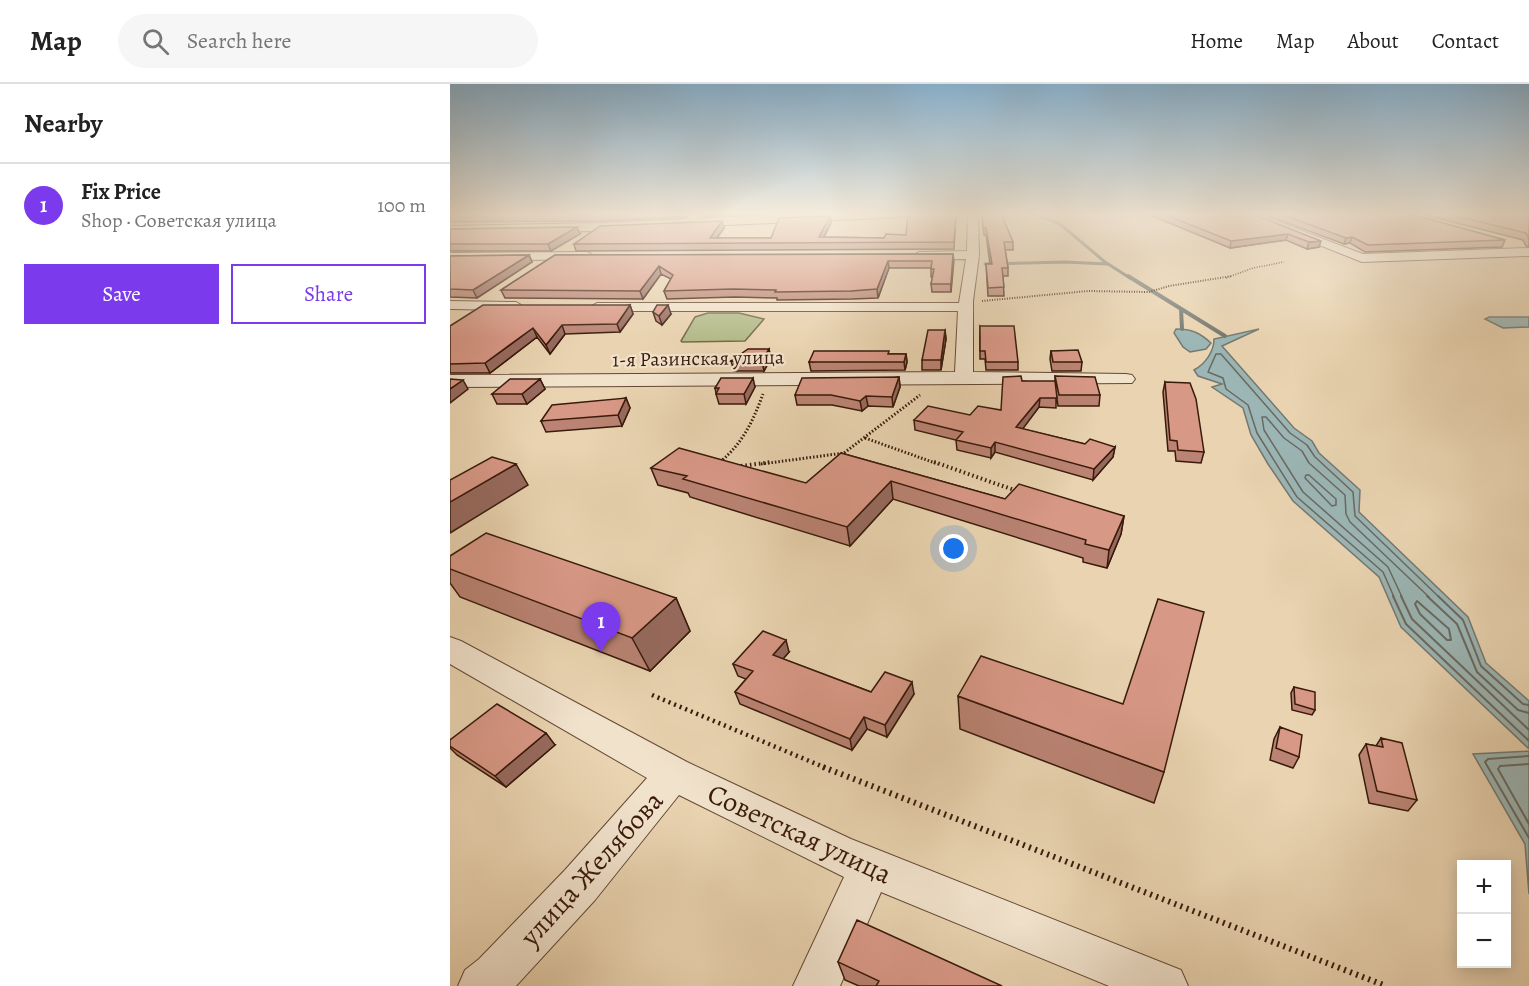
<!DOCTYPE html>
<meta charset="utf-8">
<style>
body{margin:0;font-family:Alegreya,serif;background:#f6f6f6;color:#222}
.controls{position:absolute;right:18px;bottom:18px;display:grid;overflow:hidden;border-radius:0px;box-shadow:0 3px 15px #0003}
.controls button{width:54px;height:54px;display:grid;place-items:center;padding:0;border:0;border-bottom:2px solid #e0e0e0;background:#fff;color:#222;font:30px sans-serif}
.you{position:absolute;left:504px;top:465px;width:21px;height:21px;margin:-15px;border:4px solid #fff;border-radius:50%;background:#1a73e8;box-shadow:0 0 0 9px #1a73e833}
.badge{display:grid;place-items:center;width:39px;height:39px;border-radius:50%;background:#7c3aed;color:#fff;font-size:20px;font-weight:700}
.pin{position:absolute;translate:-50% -50px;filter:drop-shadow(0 2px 3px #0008)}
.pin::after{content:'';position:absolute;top:32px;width:21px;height:18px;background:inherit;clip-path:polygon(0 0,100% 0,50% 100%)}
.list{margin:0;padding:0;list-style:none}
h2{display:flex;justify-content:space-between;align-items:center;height:78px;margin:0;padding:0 24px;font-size:26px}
h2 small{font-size:20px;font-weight:400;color:#767676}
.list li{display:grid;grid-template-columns:39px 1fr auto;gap:18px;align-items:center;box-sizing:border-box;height:84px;padding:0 24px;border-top:2px solid #e0e0e0}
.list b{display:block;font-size:22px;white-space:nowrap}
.list p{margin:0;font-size:20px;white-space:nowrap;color:#767676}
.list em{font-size:20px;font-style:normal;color:#767676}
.actions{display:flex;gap:12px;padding:18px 24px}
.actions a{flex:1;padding:14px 0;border:2px solid #7c3aed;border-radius:0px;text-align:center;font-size:21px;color:#7c3aed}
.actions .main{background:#7c3aed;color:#fff}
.icon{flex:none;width:33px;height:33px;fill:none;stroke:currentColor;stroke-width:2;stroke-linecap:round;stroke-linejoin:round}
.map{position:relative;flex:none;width:1079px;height:902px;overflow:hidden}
header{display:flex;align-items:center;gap:36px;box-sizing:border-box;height:84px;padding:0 30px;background:#fff;border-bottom:2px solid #e0e0e0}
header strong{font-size:28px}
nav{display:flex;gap:33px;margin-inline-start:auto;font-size:21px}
.search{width:420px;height:54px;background:#f6f6f6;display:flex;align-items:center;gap:15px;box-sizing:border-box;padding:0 21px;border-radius:33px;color:#767676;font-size:22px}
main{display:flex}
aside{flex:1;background:#fff}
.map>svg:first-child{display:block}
</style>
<header>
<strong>Map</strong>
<div class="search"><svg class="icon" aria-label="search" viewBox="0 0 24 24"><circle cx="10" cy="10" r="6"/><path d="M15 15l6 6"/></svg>Search here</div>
<nav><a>Home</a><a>Map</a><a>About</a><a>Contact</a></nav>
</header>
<main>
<aside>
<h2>Nearby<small></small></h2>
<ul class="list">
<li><span class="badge">1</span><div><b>Fix Price</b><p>Shop · Советская улица</p></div><em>100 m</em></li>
</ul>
<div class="actions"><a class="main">Save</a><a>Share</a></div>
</aside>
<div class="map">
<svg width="1079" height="902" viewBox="0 0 1079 902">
<rect width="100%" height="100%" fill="#e9d3b0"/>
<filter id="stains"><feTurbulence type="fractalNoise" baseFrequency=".00333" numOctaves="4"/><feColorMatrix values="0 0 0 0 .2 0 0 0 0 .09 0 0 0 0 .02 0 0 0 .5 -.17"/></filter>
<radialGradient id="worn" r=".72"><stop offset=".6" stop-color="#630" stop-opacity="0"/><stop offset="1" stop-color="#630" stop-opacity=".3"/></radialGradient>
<path fill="#b5bc8c" stroke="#776b4c" stroke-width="1.5" d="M258,229h31l25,6 -19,22 -63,1 -1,-1 14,-24z"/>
<path fill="#9bb6b5" stroke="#747871" stroke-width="1.5" d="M1039,233h40v10l-26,1 -18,-9z
M726,245c16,0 24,4 35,14l-5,6 -16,3 -7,-5 -9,-14z
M809,245l-37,17 72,82 18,13 7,12 41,37 -1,22 109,105 18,46 43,38v48l-128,-122 -22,-50 -86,-76 -25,-37 -17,-29 -8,-27 -31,-21 10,-3 -24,-8 -4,-6c11,-6 20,-18 20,-31z
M1079,667v143l-4,-50 -52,-90z"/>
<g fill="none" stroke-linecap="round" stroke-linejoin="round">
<path stroke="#6a6860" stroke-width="1.5" d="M856,391h3l27,24v6l-4,1 -27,-28z
M944,513l-11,-25 -86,-75 -40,-64 -9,-28 -22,-16 -3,-11 -15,-6 8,-18h5l69,79 17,12 8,12 38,35 2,24 84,81
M952,513l-14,-30 -85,-75 -39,-62 -2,-13h4l18,21 18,13 7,12 36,32 1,19 4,8 79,75"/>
<path stroke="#6a6860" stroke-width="2" d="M943,512l13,28 123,117
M951,512l11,23 117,111
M977,512l30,28 20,48 41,38 11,3
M988,512l25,24 18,46 42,38 6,1
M967,517l32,28 2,11h-4l-27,-26 -5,-10z
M1079,672l-41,3 -3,3 44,76
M1079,680l-29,2 -2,3 31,55"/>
<path stroke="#747871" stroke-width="3" d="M582,129l28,11 45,38 25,16
M535,180l80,-2 42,2"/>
<path stroke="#747871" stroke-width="4" d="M678,192l97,60
M731,225l1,20"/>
<g stroke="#654834" stroke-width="2">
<path id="minor" d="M241,129h10l-8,12h-8l-2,-2z
M518,129h10l1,42 -6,46v71l153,2 6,1 3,4 -3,4 -682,4v-12l505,-3 3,-61h-361l-7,-4 7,-4h362l7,-44 -47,1 -6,-4 6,-4 48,-1z
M789,129h15l109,41 166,-6v8l-167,6z
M136,168l4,1 2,3 -2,3 -140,2v-8z
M0,217l66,1 7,4 -7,4 -66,-1z
M0,553l11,4 226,121 164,77 330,131 7,16h-79l-228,-94 -41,94h-47l51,-109 -165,-82 -84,105 -79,86h-58l7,-16 14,-11 86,-89 82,-92 -197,-114z"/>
</g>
<g stroke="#391a0b" stroke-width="2">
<path id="major" d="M366,129h92l-7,4 -301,14 -150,3v-8l150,-3z"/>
</g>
<path stroke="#391a0b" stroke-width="1.5" stroke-dasharray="1 1.5" stroke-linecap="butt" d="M776,194l27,-10 31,-6"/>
<path stroke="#391a0b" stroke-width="2" stroke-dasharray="1 1.5" stroke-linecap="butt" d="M532,217l106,-10 61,1 20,-6 63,-10"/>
<path stroke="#391a0b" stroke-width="3" stroke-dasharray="1.5 2" stroke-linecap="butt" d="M415,354l73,26
M270,378c23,-19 33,-41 43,-68
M311,380l83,-11 76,-58"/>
<path stroke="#391a0b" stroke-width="4" stroke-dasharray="1.5 3" stroke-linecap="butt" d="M484,378l83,29
M291,382l31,-4"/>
<path stroke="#391a0b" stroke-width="4.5" stroke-dasharray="2 4" stroke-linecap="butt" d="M202,611l174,73"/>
<path stroke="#391a0b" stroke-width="6" stroke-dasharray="2 4.5" stroke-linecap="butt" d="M373,683l563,219"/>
<use href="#minor" fill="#f1e2cc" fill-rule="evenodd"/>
<use href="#major" fill="#e9d3b0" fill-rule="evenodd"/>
</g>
<path fill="#ba8373" stroke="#391a0b" stroke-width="1.5" d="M0,129h239l-4,4 -85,4 -150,1z
M251,129h96l-95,3z
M506,129l-2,36 -378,2 -2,-7 150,-16 -7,10h54l59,-22 1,7 -7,14 60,1 22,-3z
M532,129l31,29v8h-8l3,18v8h-5l1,20h-16l-2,-32h4l-4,-29h-2z
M695,129h105l69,34 -12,2 -21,-9 -56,8z
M810,129h147l98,27 -3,7 -137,5 -15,-9 -6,1z
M967,129h112v34l-3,-1 -3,-6z
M0,145l130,5 -29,17h-101z
M503,170l-2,38h-19l-1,-8 2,-7h-2v-9h-42l-11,30 -26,1 -75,1v-2l-42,-1 -68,2 -3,-8 7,-12 -10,-5 -18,25 -138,-1 -4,-8 54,-35z
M79,171l3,7 -55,36 -27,-1v-41z
M180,221l3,9 -13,18 -55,2 -15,20 -13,-17 -47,36h-40v-47z
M203,228l18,2 -9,11 -6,-4z
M530,242l38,36v8h-32l-1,-11h-5z
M495,246l1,9 -5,31h-19v-10z
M601,267l31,11 -1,9h-29l-2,-12z
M439,270h17l1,8 -2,8 -94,1 -2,-9z
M321,274l-7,13h-30l-3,-10z
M605,292l45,19 -1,11h-41l-2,-14v16l-17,-1 -17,22 63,15 30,3 -2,10 -20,23 -98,-28 -4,6 -34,-8 -1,-10 -41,-10 -1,-10 56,-5 31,-5 21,-29 33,3z
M449,293l1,10 -7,20 -25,-1 -6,5 -30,-6h-35l-2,-10z
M90,295l5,10 -18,15h-30l-5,-10z
M715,298l39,70 -3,11 -25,-2 -1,-10h-7l-5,-59z
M305,303l-9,17h-27l-3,-10v-1l-1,-5z
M176,314l4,10 -8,18 -76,6 -5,-11z
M391,369l164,46 119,17 -3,18 -14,34 -24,-6v-4l-190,-59 -43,47 -160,-49 -2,-4 -30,-8 -7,-17 155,15z
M0,472l226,42 14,33 -40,40 -190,-74 -10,-14z
M339,568l-6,7 88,33 43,2 -27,43 -20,-8 -15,21 -112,-46 -5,-12 11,-13 -8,-3 -5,-12z
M844,603l21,23 -3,5 -20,-5 -1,-17z
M508,612l206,76 -10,31 -194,-74z
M830,643l19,30 -6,11 -23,-8 4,-21z
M931,654l36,62 -9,11 -39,-8 -10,-48 7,-11 10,2z
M0,656l105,5 -49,42 -49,-32 -7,-7z
M388,878l164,24h-143l-14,-6z"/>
<path fill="#976a5e" stroke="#391a0b" stroke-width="1.5" d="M380,132l1,7 -10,19 -2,-5z
M272,137l2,7 -11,15 -3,-5z
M127,143l3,7 -29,17 -3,-7z
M838,150l-2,6 -56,8 1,-7z
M902,153l-2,6 -6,1 2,-6z
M871,157l-2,6 -12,2 2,-7z
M503,170l1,7 -3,31v-8z
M79,171l3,7 -55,36 -4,-8z
M438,177l1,7 -11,30 -1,-9z
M209,182l2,8 -18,25 -3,-8z
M180,221l3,9 -13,18 -3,-8z
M218,221l3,9 -9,11 -3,-9z
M112,241l3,9 -15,20 -4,-9z
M83,244l4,9 -47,36 -5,-10z
M495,246l1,9 -5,31v-10z
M319,265l2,9 -7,13 -2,-10z
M456,270l1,8 -2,8 -1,-8z
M449,293l1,10 -7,20 -1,-10z
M303,294l2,9 -9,17 -2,-10z
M90,295l5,10 -18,15 -5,-10z
M13,296l5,9 -18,14v-14z
M416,312l2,10 -6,5 -2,-10z
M176,314l4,10 -8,18 -4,-11z
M590,314l-1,9 -23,31v-11z
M545,358v10l-4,6v-10z
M665,363l-2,10 -20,23 1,-11z
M66,380l12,21 -78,48v-31z
M441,397l2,18 -43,47 -3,-19z
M674,432l-3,18 -14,34 2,-18z
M226,514l14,33 -40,40 -18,-33z
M336,556l3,12 -13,15 -3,-12z
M462,598l2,12 -27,43 -2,-12z
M414,633l3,12 -15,21 -2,-11z
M96,649l9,12 -49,42 -11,-11z"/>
<path fill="#d89886" stroke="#391a0b" stroke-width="1.5" d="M458,129h48l-2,29 -380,2 26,-18 122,-5 -12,17h61l8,-20 51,-2 -11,21 65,1 2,-4 20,1z
M532,129h19l12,29h-9l4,26h-6l2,19 -16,1 -2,-24h6l-6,-36h-3z
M711,129h89l71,28 -12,1 -21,-8 -57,7z
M828,129h129l98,27 -137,5 -16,-8 -6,1z
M994,129h85v26l-3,-6z
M127,143l-29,17h-98v-15z
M503,170l-2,30h-20l3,-15h-3l1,-8h-44l-11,28 -26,2 -76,1 1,-2 -43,-1 -69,2 9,-16 -14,-9 -19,25 -139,-1 54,-35z
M79,171l-56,35 -23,-1v-33z
M33,221h147l-13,19 -55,1 -16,20 -13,-17 -48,35 -35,1v-38z
M207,221h11l-9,11 -6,-4z
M530,242h34l4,36h-32l-1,-11h-5z
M478,246h17l-4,30h-19z
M298,265h21l-7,12h-31z
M628,266l4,12h-29l-2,-11z
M364,267h75l-1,3h18l-2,8h-95z
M571,292l1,5h33l2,17h-17l-24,29 69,17 5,-5 25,8 -21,22 -99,-27 -4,6 -35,-8 7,-8 -49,-12 14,-14 42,9 8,-9 23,4 2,-33z
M605,292l40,1 5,18h-41z
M449,293l-7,20 -26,-1 -6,5 -29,-6h-36l7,-17z
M271,294h32l-9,16h-28l3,-6h-4z
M0,295l13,1 -13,9z
M60,295h30l-18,15h-30z
M715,298l25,1 6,16 8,53 -26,-2 -1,-9 -7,-1z
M176,314l-8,17 -77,6 11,-16z
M229,364l127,35 35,-30 164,46 14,-15 105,32 -15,34 -24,-6 1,-4 -195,-59 -44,46 -164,-48 4,-3 -36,-8z
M42,373l24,7 -66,38v-22z
M36,449l190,65 -44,40 -182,-69v-13z
M708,515l46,13 -40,160 -206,-76 23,-40 142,48z
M313,547l23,9 -13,15 98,37 14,-20 27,10 -27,43 -21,-8 -14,22 -115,-47 18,-21 -20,-7z
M844,603l21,5v18l-20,-6z
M47,620l49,29 -51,43 -45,-30v-6z
M830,643l22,8 -3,22 -23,-9z
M931,654l21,5 15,57 -40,-9 -11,-47 17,3z
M407,836l145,66h-126l3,-5 -41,-19z"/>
<linearGradient id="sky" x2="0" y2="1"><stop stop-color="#89b5d4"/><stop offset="0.51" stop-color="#f5ebdb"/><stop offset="1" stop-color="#f5ebdb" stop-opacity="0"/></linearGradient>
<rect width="1079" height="255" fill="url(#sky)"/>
<g text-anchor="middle" stroke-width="4.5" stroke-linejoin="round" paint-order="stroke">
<g font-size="20" fill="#391a0b" stroke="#f1e2cc">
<text transform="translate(248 274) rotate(-1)" y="7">1-я Разинская улица</text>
</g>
<g font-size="28" fill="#391a0b" stroke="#f1e2cc">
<text transform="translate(350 749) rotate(25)" y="10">Советская улица</text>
<text transform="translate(141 784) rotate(-48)" y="10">улица Желябова</text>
</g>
</g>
<rect width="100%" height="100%" filter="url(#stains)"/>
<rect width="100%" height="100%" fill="url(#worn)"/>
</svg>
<div class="controls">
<button>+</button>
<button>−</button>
</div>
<div class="you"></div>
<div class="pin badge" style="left:151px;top:568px">1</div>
</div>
</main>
